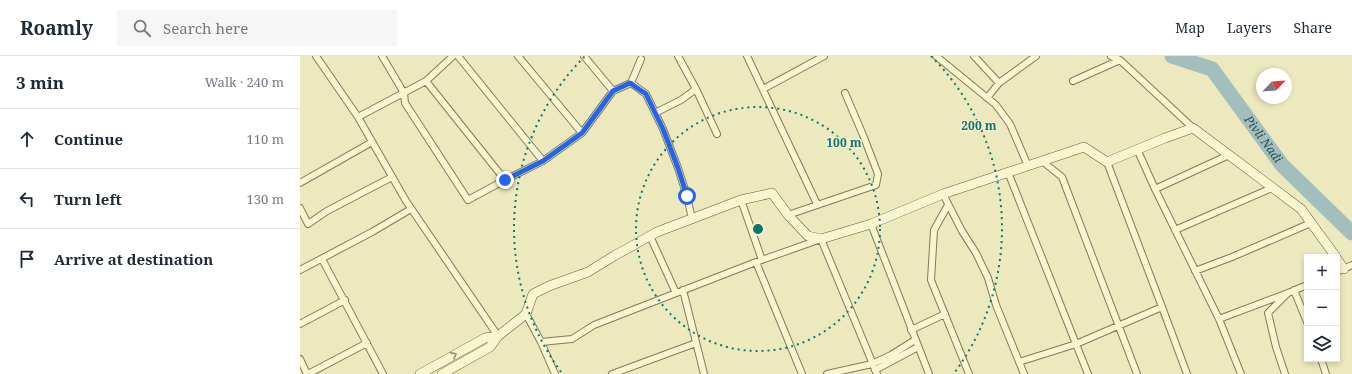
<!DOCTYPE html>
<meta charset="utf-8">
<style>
body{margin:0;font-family:"Noto Serif",serif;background:#f6f6f7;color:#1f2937}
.controls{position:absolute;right:12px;bottom:12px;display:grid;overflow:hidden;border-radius:0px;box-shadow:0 2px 6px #0003}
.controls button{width:36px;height:36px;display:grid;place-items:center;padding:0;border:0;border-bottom:1px solid #e0e1e3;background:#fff;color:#1f2937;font:20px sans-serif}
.compass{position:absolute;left:956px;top:12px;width:36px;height:36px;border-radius:50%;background:#fff;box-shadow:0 2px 6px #0003;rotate:65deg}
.stop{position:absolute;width:12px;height:12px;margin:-9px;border:3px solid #2563eb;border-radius:50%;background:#fff}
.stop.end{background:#2563eb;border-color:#fff;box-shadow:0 1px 4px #0008}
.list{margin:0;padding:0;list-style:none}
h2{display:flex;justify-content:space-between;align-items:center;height:52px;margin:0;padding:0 16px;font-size:17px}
h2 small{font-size:13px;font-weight:400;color:#747a83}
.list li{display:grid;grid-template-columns:26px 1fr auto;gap:12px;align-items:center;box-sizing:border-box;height:60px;padding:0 16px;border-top:1px solid #e0e1e3}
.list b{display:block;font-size:15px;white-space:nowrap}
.list em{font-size:13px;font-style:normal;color:#747a83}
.icon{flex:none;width:22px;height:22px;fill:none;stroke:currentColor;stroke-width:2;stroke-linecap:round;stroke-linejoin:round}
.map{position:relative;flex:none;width:1052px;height:318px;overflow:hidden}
header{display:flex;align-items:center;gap:24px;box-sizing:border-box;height:56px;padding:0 20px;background:#fff;border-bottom:1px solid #e0e1e3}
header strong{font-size:19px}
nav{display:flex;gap:22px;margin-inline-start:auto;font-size:14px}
.search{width:280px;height:36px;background:#f6f6f7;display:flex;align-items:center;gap:10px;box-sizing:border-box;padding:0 14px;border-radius:0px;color:#747a83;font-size:15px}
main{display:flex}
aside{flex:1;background:#fff}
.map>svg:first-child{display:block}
</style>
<header>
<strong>Roamly</strong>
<div class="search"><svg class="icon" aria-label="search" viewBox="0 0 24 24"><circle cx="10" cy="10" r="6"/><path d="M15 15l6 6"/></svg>Search here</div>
<nav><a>Map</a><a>Layers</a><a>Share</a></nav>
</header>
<main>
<aside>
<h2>3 min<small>Walk · 240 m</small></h2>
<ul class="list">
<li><svg class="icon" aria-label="ahead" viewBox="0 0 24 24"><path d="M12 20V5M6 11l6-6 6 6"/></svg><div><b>Continue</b></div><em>110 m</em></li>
<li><svg class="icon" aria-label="left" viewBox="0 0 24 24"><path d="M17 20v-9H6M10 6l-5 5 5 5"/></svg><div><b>Turn left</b></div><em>130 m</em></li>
<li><svg class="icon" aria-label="arrive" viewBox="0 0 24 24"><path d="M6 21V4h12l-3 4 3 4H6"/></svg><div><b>Arrive at destination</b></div></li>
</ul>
</aside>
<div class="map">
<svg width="1052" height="318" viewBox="0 0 1052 318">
<rect width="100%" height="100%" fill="#ede9be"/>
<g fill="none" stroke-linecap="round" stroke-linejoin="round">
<path stroke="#a2bfbd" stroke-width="15" id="s1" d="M872,0l40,13 70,96 70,68"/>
<g stroke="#857a57" stroke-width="8">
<path id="street" d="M16,0l42,61
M82,0l22,37 1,10 63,97 37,-20
M153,0l-27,25 -68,36 48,84 92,135
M158,0l85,105 39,-28
M218,0l64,77 31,-42
M284,0l29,35 18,-8 10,-24
M378,0l18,33 21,45
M447,0l70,148
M636,0l60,49 14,19 18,42
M674,0l25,27
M811,0l9,4
M126,25l79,99 38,-19
M773,25l47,-21 73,68
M331,27l15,11 17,35 15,39 9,28 5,23
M463,33l61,-33
M687,42l12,-15 37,-27
M355,57l26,-13 15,-11
M837,93l18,40 64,130
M742,105l20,16 75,197
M807,106l55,145
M708,116l68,172 -57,18
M0,127l72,-41
M855,133l74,-34
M643,138l19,37 14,22 12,25 8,27 28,69
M441,144l21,60
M648,149l-14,25 -3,50 38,94
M0,152l8,16 19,-13 65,-34
M488,159l88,-30 2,-11 -15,-39 -18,-42
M571,168l58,150
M875,174l97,-42
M350,180l26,57
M22,203l61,115
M456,206l46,112
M0,214l72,-38 39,-23
M895,215l37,-14 79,-34
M1037,216l15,-7
M383,234l21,84
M994,234l13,32
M226,258l15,28 31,-3 22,-14 162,-63 65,-23 56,135
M0,268l45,-24
M611,274l34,-16
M241,286l14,32
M0,303l7,15
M1021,303l5,15
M575,314l43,-23
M8,318l59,-31
M312,318l84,-31
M527,318l45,-10 19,-9 24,-15
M788,318l-12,-30 86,-37 25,67
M941,318l-22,-55 69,-26
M985,318l-9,-27 -8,-34 20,-20 19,-8"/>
</g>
<g stroke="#675a3b" stroke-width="10">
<path id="secondary" d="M1037,203l7,10
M120,318l65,-36 13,-2
M142,318l48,-27 8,-11 28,-22 7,-20 16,-8 39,-14 26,-16 43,-24 84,-32 31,-7 16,22 20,21 13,3 50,-15 72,-30 141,-47 23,15 58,-24 28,-10 108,81 35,48"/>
</g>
<use href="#street" stroke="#f8f5d1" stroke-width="6"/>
<use href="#secondary" stroke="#f8f5d1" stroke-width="9"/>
</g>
<defs><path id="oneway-chevron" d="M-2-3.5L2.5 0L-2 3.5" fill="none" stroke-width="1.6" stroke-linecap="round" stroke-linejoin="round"/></defs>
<use stroke="#969176" href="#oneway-chevron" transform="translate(154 299) rotate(-29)"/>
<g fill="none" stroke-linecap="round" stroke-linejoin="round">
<path stroke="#2563eb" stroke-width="5" d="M205,124l38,-19 39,-28 31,-42 17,-8 16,11 17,35 15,39 9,28"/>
</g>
<g fill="none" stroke="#0f766e" stroke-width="2" stroke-dasharray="2 4">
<circle cx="458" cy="173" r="122"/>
<path d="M261 316A244 244 0 0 1 285 0M631 0A244 244 0 0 1 655 316"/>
</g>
<g text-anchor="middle" stroke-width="3" stroke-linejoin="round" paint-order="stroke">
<g font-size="12" font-style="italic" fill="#2b4e55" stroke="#f5f2ce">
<text dy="4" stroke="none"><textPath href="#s1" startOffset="129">Pivli Nadi</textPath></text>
</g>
</g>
<circle cx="458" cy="173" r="6" fill="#0f766e" stroke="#f5f2ce" stroke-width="2"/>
<g font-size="12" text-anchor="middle" font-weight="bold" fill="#0f766e" stroke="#f5f2ce" stroke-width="3" stroke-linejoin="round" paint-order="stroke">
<text x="679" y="74">200 m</text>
<text x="544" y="91">100 m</text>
</g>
</svg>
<div class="controls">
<button>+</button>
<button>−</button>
<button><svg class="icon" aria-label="layers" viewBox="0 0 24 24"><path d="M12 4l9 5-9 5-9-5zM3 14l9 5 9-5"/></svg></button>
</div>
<svg class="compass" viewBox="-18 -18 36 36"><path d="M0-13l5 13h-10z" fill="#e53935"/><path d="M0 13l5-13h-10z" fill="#747a83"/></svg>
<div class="stop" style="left:387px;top:140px"></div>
<div class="stop end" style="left:205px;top:124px"></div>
</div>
</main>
